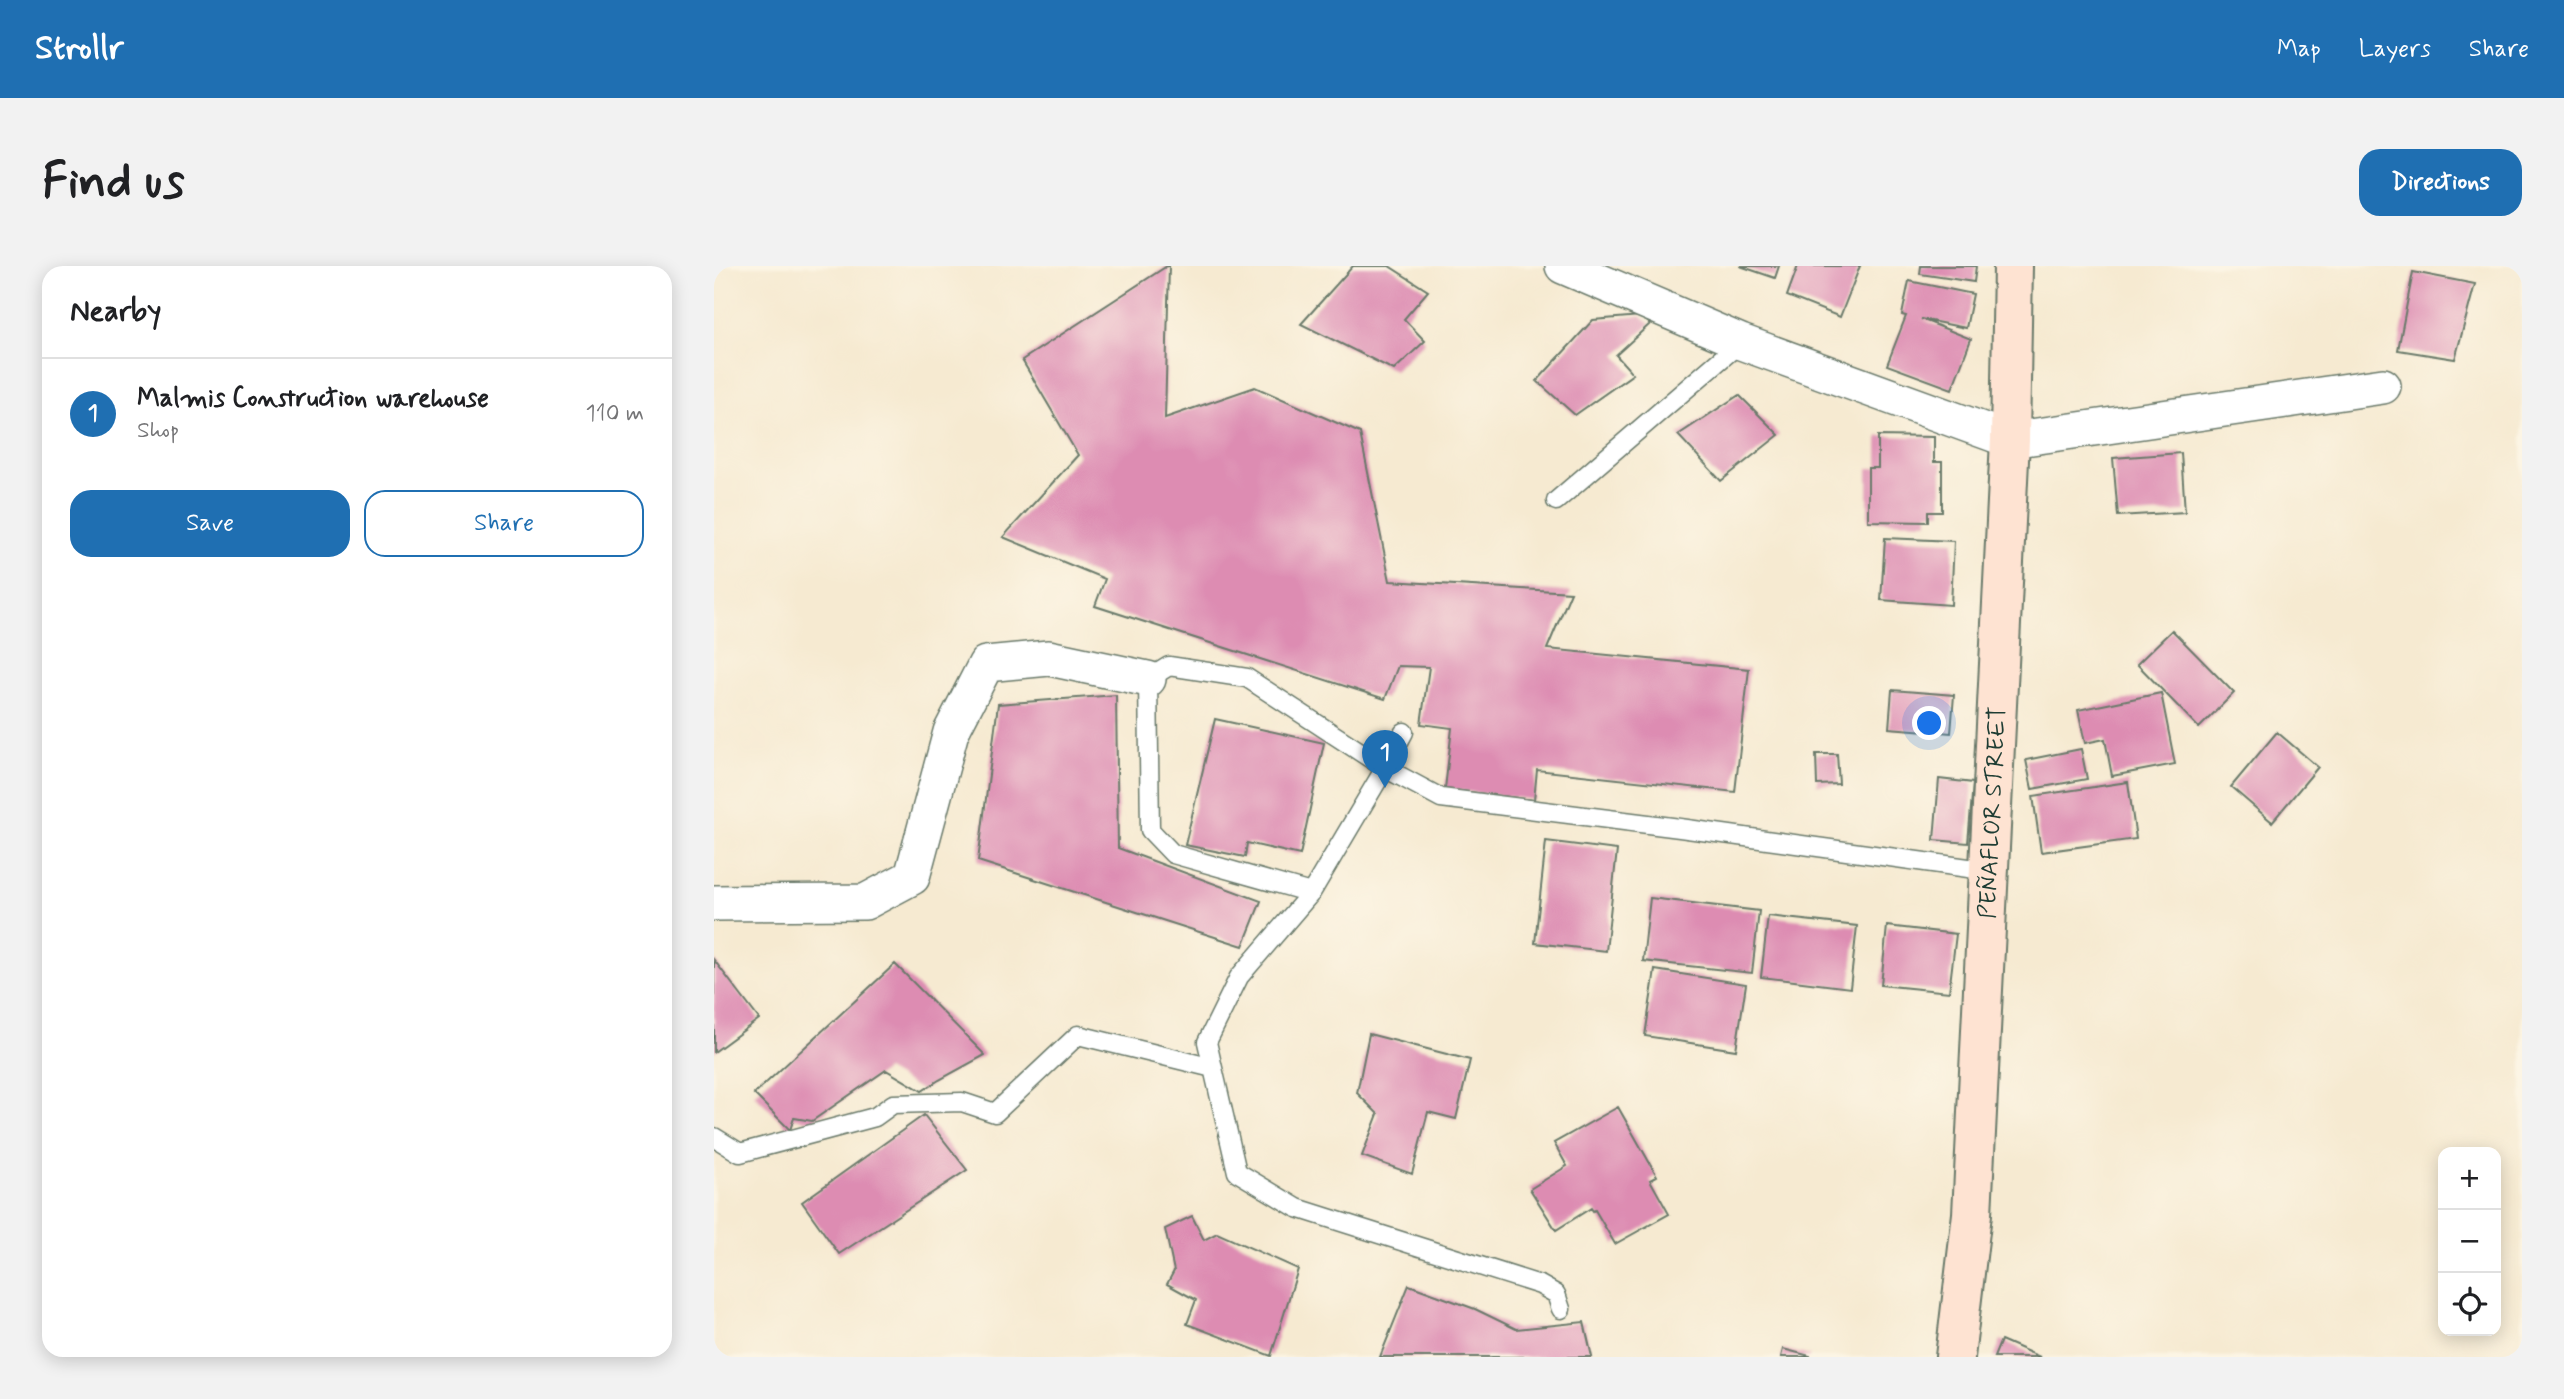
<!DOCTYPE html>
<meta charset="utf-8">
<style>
body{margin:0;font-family:Mynerve,sans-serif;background:#f2f2f2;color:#202124}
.controls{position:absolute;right:21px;bottom:21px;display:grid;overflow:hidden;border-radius:14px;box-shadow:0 4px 18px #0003}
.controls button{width:63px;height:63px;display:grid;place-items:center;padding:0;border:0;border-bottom:2px solid #e0e0e0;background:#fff;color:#202124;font:35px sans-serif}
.you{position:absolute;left:1216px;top:458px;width:24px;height:24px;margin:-18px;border:5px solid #fff;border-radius:50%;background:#1a73e8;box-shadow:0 0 0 10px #1a73e833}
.badge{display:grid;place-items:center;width:46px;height:46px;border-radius:50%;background:#1f6fb2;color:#fff;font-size:23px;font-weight:700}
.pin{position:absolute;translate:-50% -58px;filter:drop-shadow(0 2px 4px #0008)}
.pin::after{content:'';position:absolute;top:37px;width:24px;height:21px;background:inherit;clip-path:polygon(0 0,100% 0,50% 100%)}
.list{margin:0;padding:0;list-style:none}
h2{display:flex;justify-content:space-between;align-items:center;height:91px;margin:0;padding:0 28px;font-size:30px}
h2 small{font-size:23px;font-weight:400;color:#757577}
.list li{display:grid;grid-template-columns:46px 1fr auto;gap:21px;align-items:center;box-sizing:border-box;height:112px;padding:0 28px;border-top:2px solid #e0e0e0}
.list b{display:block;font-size:26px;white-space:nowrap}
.list p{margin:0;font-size:23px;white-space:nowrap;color:#757577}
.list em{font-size:23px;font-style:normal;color:#757577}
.actions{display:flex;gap:14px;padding:21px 28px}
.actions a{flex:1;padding:16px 0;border:2px solid #1f6fb2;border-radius:21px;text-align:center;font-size:24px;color:#1f6fb2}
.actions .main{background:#1f6fb2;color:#fff}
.icon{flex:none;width:38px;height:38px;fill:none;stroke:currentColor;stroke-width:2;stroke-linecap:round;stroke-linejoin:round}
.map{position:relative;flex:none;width:1808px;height:1091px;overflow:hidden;border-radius:21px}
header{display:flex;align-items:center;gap:42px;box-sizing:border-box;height:98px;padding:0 35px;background:#1f6fb2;color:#fff}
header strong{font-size:33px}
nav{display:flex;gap:38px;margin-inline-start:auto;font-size:24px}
.intro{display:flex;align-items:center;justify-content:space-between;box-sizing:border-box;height:168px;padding:0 42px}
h1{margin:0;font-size:49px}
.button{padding:18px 32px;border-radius:21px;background:#1f6fb2;color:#fff;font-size:24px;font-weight:700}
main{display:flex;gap:42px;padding:0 42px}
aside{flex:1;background:#fff;border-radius:21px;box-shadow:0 4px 18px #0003}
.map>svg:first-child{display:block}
</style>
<header>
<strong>Strollr</strong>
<nav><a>Map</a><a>Layers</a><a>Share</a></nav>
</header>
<div class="intro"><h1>Find us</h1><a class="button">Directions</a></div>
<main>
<aside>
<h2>Nearby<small></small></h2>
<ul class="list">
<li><span class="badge">1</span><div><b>Malmis Construction warehouse</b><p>Shop</p></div><em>110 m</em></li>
</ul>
<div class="actions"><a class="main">Save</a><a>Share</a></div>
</aside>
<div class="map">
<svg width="1808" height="1091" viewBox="0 0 1808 1091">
<rect width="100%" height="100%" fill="#fcf5e5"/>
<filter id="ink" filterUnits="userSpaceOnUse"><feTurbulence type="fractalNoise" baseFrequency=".0143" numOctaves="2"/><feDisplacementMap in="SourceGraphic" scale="14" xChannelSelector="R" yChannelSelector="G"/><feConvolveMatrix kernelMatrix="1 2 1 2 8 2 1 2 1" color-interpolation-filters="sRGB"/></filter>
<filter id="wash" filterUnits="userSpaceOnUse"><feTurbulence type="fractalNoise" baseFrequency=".00686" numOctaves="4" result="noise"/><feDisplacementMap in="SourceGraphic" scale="28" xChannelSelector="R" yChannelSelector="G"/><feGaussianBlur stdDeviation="1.57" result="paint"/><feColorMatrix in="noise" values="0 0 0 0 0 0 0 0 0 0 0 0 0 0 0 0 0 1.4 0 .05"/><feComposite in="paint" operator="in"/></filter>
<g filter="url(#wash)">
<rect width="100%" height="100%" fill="#f6ead1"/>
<g id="blocks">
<path fill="#dd8cb2" d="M453,0h2l-4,152 90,-31 105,46 30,148 181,11 -24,57 202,20 -14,123 -198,-22 -3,30 -89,-11 7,-61 -31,-4 8,-57 -31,-1 -13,33 -290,-93 10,-27 -102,-42 75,-82 -56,-95z
M639,0h36l39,25 -24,28 21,22 -31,29 -93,-46z
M1026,0h39l-4,12z
M1084,0h62l-20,51 -53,-21z
M1207,0h55l-2,16 -54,-8z
M1699,6l62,12 -20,75 -57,-9z
M1195,15l64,13 -7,34 -45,-9 50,20 -19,50 -65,-24 19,-49 -4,-1z
M927,50l9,8 -34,31 17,19 -58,41 -38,-34 56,-61z
M1025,129l40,40 -58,46 -43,-46z
M1164,170l56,1v25h8v50h-14v10l-60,-1v-53h10z
M1467,187l4,59 -67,4 -5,-58z
M1171,272l69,3 -3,64 -70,-5z
M1458,364l62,63 -35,35 -62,-64z
M1178,424l62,5 -3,38 -62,-5z
M1447,427l14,71 -63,12 -7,-37 -20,4 -7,-33z
M402,429l2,153 143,53 -18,45 -265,-85 20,-157z
M501,453l109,24 -24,112 -53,-12 -2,14 -60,-12z
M1563,466l41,35 -46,55 -41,-35z
M1367,483l6,30 -55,10 -6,-29z
M1102,488h21l2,30 -22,1z
M1225,513l34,4 -5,60 -34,-3z
M1414,516l8,57 -95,13 -8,-56z
M832,575l71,9 -11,101 -71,-8z
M936,632l109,13 -7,62 -109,-12z
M1054,650l89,10 -7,62 -89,-11z
M1173,660l69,8 -7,58 -68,-7z
M0,694l45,59 -45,33z
M181,698l90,91 -46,25 -17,11 -36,-21 -74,51 -18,-3 -4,12 -36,-36z
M941,704l91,14 -10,66 -91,-14z
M655,768l101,26 -14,59 -28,-7 -16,62 -50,-18 16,-42 -21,-21z
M904,841l39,69 -7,4 19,34 -54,30 -20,-34 -2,1 -2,-3 -35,22 -26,-41 37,-23 -13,-23z
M210,849l43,55 -128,84 -37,-52z
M478,950l12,24 13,-7 81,36 -27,87 -84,-32 9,-24 -29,-16 7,-13 -9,-42z
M695,1019l66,24 41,20 68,-7 8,35h-212z
M1287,1074l39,17h-46z
M1069,1083l27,7v1h-29z"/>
</g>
</g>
<g filter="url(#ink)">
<use href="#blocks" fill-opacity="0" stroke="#6a7a6b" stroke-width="2"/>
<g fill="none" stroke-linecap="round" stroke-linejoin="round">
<g stroke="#6a7a6b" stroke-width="21">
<path id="lane" d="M842,235l185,-159
M690,466l-19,36 -74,125 -72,84 -32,65 30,130 60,36 243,77 16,9 5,15
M597,627l-138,-39 -23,-24 -2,-151 21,-13 78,12 138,90 56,30 239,30 310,43
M0,871l26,16 135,-36 18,-13 69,-2 33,11 83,-78 135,33"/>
</g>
<g stroke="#6a7a6b" stroke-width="38">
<path id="street" d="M849,0l178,76 269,98 373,-54
M0,637l151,-1 47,-25 39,-145 35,-68 63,-6 99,21"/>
</g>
<g stroke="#6a7a6b" stroke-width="42">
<g id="secondary">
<path id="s1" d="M1241,1091l17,-143 38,-774 3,-174"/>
</g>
</g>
<use href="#lane" stroke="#fff" stroke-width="18"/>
<use href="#street" stroke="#fff" stroke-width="35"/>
<use href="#secondary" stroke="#fee3d2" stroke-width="38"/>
</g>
</g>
<g text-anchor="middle" stroke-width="5" stroke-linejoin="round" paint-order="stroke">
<g font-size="24" fill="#1f3d34" stroke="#fcf5e5">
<text dy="8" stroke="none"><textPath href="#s1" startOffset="546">PEÑAFLOR STREET</textPath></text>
</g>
</g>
</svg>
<div class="controls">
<button>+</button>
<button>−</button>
<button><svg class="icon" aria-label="locate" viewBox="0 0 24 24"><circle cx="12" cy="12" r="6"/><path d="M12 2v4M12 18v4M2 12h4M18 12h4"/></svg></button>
</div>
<div class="you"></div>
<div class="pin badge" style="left:671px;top:522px">1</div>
</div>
</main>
